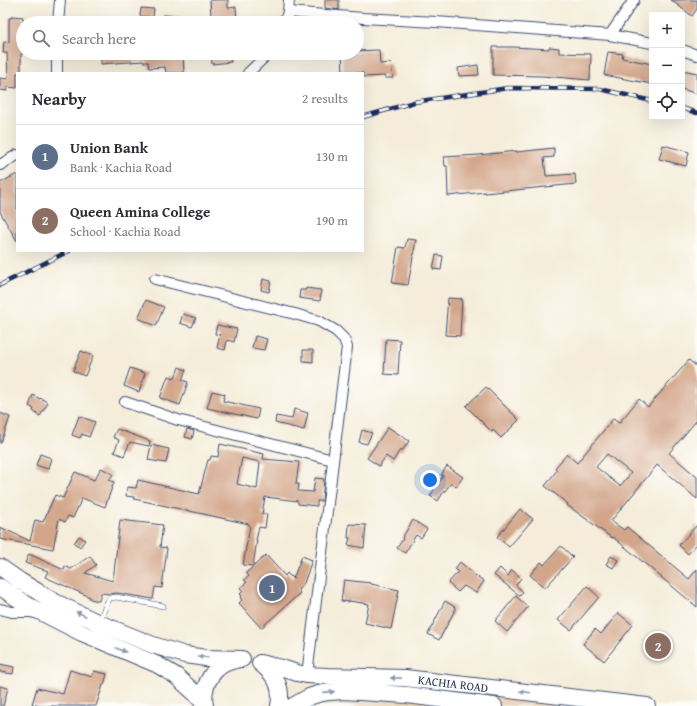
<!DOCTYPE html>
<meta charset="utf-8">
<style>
body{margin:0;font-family:"Gentium Book Plus",serif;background:#f7f7f7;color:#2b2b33}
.controls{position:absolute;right:12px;top:12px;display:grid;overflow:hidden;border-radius:0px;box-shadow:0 4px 16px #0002}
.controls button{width:36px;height:36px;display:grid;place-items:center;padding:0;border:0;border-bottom:1px solid #e1e1e2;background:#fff;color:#2b2b33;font:20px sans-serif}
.you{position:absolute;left:430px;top:480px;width:14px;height:14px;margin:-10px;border:3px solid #fff;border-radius:50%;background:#1a73e8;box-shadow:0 0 0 6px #1a73e833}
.badge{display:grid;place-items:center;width:26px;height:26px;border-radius:50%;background:#1f6fb2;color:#fff;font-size:13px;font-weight:700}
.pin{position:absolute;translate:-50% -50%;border:2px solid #fff;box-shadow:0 1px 4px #0006}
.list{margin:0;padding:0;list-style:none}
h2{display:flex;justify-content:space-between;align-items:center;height:52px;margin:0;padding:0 16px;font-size:17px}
h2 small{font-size:13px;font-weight:400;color:#7c7c81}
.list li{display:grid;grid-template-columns:26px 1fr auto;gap:12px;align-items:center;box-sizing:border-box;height:64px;padding:0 16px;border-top:1px solid #e1e1e2}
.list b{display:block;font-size:15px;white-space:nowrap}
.list p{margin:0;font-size:13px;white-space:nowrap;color:#7c7c81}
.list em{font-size:13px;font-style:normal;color:#7c7c81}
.icon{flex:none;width:22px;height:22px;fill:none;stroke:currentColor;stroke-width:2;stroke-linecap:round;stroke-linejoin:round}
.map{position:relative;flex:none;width:697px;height:706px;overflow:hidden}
.search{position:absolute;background:#fff;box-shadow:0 4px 16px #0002;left:16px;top:16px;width:348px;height:44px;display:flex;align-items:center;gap:10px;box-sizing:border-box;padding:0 14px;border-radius:22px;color:#7c7c81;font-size:15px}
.panel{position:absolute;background:#fff;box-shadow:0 4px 16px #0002;left:16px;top:72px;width:348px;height:180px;border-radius:0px}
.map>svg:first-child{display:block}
</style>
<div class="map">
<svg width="697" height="706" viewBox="0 0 697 706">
<rect width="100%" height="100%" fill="#fdfcf7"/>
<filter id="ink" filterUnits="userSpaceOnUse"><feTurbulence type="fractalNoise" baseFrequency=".025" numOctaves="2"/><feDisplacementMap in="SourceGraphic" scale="8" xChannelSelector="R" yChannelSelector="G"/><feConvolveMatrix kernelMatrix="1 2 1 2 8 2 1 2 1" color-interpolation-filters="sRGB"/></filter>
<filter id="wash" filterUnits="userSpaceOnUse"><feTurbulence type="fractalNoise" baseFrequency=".012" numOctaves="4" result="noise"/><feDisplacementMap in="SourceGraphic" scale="16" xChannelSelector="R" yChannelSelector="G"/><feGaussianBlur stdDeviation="0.9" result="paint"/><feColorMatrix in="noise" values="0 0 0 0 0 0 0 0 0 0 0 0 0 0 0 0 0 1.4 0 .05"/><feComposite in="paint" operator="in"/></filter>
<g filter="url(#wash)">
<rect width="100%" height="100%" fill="#f5edda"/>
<path fill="#edd7bb" d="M318,670l311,36h-367l22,-21z"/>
<g id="blocks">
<path fill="#d3a68a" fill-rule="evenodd" d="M210,0h18v8l8,-1 1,16h-15v-7h-11z
M325,0h14v10l-14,-2z
M671,0h26v9l-5,7z
M141,8l13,1 -1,8 -13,-1z
M163,15l23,2v6h-24z
M12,16l11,1v36l-2,1v19h-4v15l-10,-1v4l-7,-1v-12l8,1 -1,-26h-4l1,-11h5v-24h3z
M493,47h20l36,2v-2l10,1v5l32,1 -1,26 -48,-4 -49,-1z
M379,50l1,14 11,-1 2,15h-8v-2l-22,1v-4h-20l-1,-20h15v-2z
M608,52l15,2 -1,4 30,6v20l-48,-9z
M101,53h82l1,20h-18l-1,-6 -16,1 -1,-6h-5v-1l-42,3z
M211,53h19l1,9 -19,2z
M478,65l1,10 -20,1 -1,-8z
M682,70l15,3v21l-15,-5z
M663,145l26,7 -3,14 -27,-7z
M554,148v9l-10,1 2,18 29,-2 1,10 -91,9v-1l-37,4 -1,-30h-2l-1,-9 35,-2 38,-4v1z
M17,174v67l-17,-29v-29z
M407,239l9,1 -8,45 -16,-2 6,-36 7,1z
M436,255l7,1 -2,14 -8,-1z
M263,279l8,2 -2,11 -8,-2z
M306,288l15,2 -1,11 -21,-3 1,-8h6z
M448,298l14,1 -2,37 -15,-1z
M146,300l18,7 -8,19 -18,-8z
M183,314l13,4 -4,9 -12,-4z
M217,325l20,4 -3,13 -7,-2 -2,10 -8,-2 3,-13 -5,-1z
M255,336l12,3 -3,11 -12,-2z
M386,339l14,1 -2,35 -14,-1z
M303,350h10v12l-10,-1z
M81,351l12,5 -8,20 -12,-5z
M689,360l8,7v53l-28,33 28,24v22l-40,-34 -46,56 13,9 3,-3 62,52 8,-10v38l-84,-70 -1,1 -45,-33 1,-1 -23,-18 12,-16 -2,-2 12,-14 10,9 36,-44 6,4 20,-24 9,8zM607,454l24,19 -11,13 -24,-19z
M179,367l7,3 -4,10 6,2 -8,23 -20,-7 8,-22 7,2z
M130,368l15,5 -6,19 -15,-6z
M486,387l33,33 -18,18 -8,-8 -1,2 -26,-26z
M212,391l13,3 -2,7 36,8 -2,10 -50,-11z
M33,395l7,4 1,-1 7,5 -8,13 -7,-5 1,-2 -5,-3z
M294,409l14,4 -4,17 -29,-7 1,-7 16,3z
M0,413l10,4 -9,26h-1z
M79,416l16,6 -6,15 -7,-3 -2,4 -8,-3z
M388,427l21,14 -7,10 -2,-1 -7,11 -7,-5 -7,10 -12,-8z
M117,429l33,12 -1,5 -19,-4 -6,14 -10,-4 5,-12 -6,-3z
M187,429l7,2 -2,8 -7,-2z
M362,430l10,3 -5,11 -8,-2z
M220,444l44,10 -1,5 36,3 -3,22h3l-1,7 15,1 2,-14 9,1 -2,22h-5v5l-19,-2v-3l-33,-4 -3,17h5l-2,14 -6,-1 -3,13h1l-4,26 -10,-1 7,-39 -1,-1v-1l-115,-25v-2l-8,-1 1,-9 9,1 2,-8 61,14 9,-34h2l1,-4 7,1zM242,458l18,4 -3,27 -20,-5z
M151,445l18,4 -3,14 -18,-3z
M40,454l11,4 -3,11 -12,-4z
M447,466l16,11 -7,10 -5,-4 -6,8h-1l-6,10 -8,-5 13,-20 -2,-1z
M101,468l12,6 -4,6 5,2 -9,25 -23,-9 -9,20 -5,-2 -3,6 -6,-3 -6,30 -53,-10v-12l30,14 5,-21 8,2 12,-27 8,3 12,-26 19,8z
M520,509l13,10 -24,28 -12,-10z
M120,520l43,5 -3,22 7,1 -5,40 -7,-1 -2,12 -36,-6 -7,1 -9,-1 -2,8 -9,-2v-2l-45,-20 3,-6 -23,-8 4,-9 35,16 1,-4 6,3 19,-13 6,9 -11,8 28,8z
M413,520l14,9 -6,9 -5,-3 -11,18 -8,-5 6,-9 -1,-1z
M349,524l17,1 -2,23 -16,-3 2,-7h-2z
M697,525v19l-9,10 -9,-9z
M79,536l6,4 -5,7 -6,-4z
M561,546l12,11 -28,31 -15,-13 11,-13 3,3z
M266,555l19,21 2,-3 6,6 9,-23 10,4 -8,23 -6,7 2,3 -39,35 -22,-25 3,-3 -2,-2 2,-2 -2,-2 3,-3 -3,-3 7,-6 -3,-2 5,-4 -3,-3z
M611,556l7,4 -5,8 -7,-4z
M460,562l15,13 9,6 -8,12 -12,-7 -6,6 -10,-9 10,-11 -3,-3z
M500,568l8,8 4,-6 9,8 -5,7 7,7 -3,4 -26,-21z
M344,580l27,3v1l28,6 -8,39 -26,-6 4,-19 -20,-3v1l-8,-1z
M587,586l12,11 -28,33 -13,-10z
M516,596l12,11 -21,25 -12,-11z
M445,601l10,6v3l-16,30 -11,-6z
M618,613l15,12 -29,36 -21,-17 12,-15 6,5z
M0,664l14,3 -1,7 -13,-2z
M70,670l22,7 2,-6 13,3 -3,11h-1l-7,21h-56l-8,-2 5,-16 26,6z
M0,686l8,2 -5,18h-3z"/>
</g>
</g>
<g filter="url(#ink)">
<use href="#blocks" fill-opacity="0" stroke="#3c4c71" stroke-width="1"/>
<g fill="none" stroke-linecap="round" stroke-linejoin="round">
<g stroke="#3c4c71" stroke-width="6">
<path id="service" d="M99,622l8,-19 3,-5 6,-1 47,9"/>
</g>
<g stroke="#3c4c71" stroke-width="12">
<path id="minor" d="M288,12l75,6 73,4 174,13 42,8
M58,23l2,-23
M284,23l4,-11 1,-12
M610,35l24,-35
M682,50l15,5
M57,73v-20
M248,73l21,-20
M0,165l17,-10
M155,279l140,35 24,7 17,10 8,8 3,8 -40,328
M125,402l53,18 155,40
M0,609l12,3h18l7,1"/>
</g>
<g stroke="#3c4c71" stroke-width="18">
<path id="primary" d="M0,567l20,14 35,21 44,21 54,22 32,10 21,3 36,1
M0,587l29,19 53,27 76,32 18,11 20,18 8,10
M260,663l22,5 15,5 10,2 20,1 78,2 242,28
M260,663c15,12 23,23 19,43
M205,706c-4,-21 9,-43 31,-46
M293,706l16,-9 9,-3 11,-2 15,-1 63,4 87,11"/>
</g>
<use href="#service" stroke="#fff" stroke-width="5"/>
<use href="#minor" stroke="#fff" stroke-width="10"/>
<use href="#primary" stroke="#fff" stroke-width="16"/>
<g stroke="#1b2f5e" stroke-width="4.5">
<path id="rail" d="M682,108l15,5
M363,117l51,-15 94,-14 92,1 52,12
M0,285l69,-34"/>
</g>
<use href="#rail" stroke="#fdfcf7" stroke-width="3" stroke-dasharray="9" stroke-linecap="butt"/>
</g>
<defs><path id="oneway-solid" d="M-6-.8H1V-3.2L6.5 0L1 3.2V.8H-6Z"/></defs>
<g fill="#8d97ae">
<use href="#oneway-solid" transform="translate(81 614) rotate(-155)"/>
<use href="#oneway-solid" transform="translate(121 650) rotate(23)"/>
<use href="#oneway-solid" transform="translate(203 657) rotate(-174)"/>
<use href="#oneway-solid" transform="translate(396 678) rotate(-179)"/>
<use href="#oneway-solid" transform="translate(329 692) rotate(-5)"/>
<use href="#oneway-solid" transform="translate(525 692) rotate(-173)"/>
</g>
</g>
<g text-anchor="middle" stroke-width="3.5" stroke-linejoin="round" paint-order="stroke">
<g font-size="12" fill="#1b2f5e" stroke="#fdfcf7">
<text transform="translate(453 684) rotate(7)" y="4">KACHIA ROAD</text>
</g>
</g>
</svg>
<div class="controls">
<button>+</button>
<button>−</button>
<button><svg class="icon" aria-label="locate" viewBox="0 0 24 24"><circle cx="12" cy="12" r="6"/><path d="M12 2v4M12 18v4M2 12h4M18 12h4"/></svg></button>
</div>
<div class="you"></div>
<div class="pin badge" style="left:272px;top:588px;background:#5c6f8a">1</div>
<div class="pin badge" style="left:658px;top:646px;background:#8d6e63">2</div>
<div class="search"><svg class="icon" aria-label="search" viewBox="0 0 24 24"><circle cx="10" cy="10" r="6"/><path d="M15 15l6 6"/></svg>Search here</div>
<section class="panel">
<h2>Nearby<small>2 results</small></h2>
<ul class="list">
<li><span class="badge" style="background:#5c6f8a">1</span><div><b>Union Bank</b><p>Bank · Kachia Road</p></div><em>130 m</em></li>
<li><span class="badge" style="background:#8d6e63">2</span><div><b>Queen Amina College</b><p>School · Kachia Road</p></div><em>190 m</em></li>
</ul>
</section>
</div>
